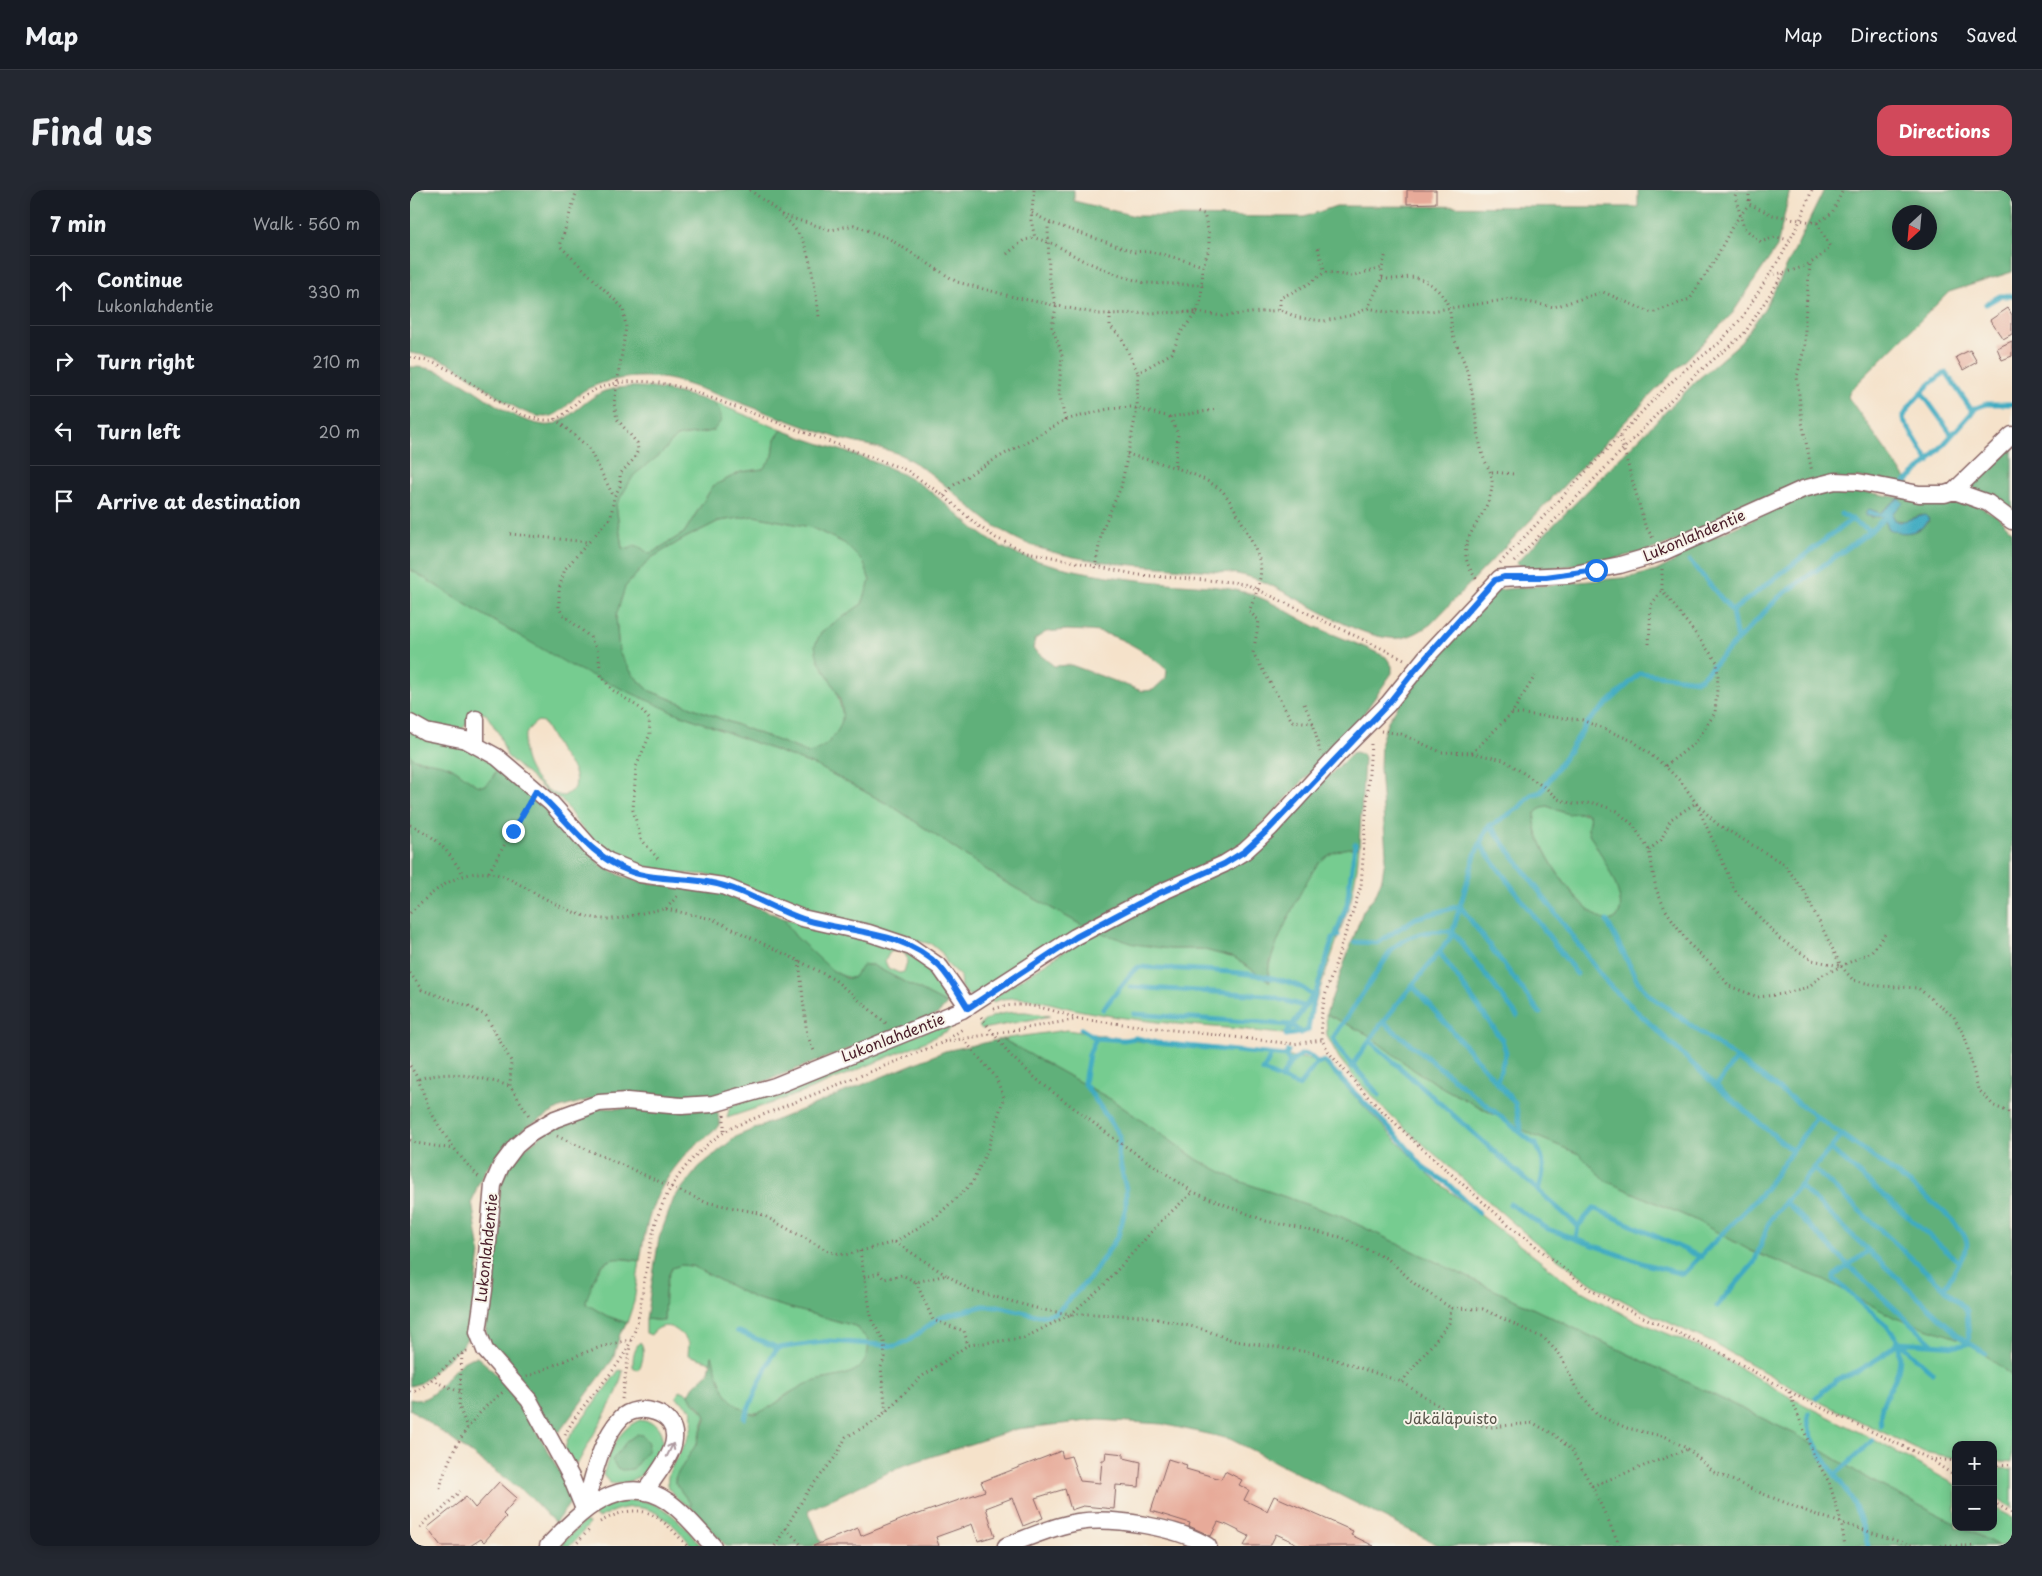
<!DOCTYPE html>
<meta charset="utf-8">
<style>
body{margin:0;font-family:"Playpen Sans",sans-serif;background:#242831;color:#f1f3f6}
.controls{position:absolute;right:15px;bottom:15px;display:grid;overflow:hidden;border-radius:10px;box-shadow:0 2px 12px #0003}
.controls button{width:45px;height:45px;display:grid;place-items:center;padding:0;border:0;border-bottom:1px solid #363941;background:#171b24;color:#f1f3f6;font:25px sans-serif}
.compass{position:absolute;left:1482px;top:15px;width:45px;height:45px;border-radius:50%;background:#171b24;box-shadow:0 2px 12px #0003;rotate:206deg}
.stop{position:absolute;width:15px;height:15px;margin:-11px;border:4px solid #1a73e8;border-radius:50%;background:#fff}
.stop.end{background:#1a73e8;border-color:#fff;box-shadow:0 1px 5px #0008}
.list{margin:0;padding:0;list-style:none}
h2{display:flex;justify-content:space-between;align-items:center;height:65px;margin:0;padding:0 20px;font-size:21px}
h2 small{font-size:16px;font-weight:400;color:#9ea1a6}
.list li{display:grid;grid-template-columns:32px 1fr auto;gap:15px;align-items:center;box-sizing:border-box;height:70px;padding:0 20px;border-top:1px solid #363941}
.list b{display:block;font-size:19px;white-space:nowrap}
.list p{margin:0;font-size:16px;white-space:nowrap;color:#9ea1a6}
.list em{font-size:16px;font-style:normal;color:#9ea1a6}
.icon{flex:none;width:28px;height:28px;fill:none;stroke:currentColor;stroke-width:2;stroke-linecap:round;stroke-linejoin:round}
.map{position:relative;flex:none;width:1602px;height:1356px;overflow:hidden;border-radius:15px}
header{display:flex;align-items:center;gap:30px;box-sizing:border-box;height:70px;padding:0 25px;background:#171b24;border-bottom:1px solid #363941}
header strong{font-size:24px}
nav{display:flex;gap:28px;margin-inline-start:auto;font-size:18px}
.intro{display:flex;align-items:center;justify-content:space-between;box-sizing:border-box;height:120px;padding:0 30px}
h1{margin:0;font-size:35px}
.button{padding:12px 22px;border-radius:15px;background:#d1495b;color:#fff;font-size:18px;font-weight:700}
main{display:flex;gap:30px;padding:0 30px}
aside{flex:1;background:#171b24;border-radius:15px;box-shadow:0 2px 12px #0003}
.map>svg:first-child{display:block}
</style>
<header>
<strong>Map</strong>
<nav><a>Map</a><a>Directions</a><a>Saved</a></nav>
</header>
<div class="intro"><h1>Find us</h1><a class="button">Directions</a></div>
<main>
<aside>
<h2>7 min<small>Walk · 560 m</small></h2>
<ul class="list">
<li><svg class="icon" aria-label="ahead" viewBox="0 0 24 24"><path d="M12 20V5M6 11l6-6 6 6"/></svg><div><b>Continue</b><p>Lukonlahdentie</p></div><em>330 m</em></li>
<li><svg class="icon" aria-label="right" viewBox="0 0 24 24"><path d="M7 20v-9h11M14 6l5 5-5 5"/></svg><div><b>Turn right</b></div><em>210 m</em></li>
<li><svg class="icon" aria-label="left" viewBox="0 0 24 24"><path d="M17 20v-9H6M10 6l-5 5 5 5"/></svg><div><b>Turn left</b></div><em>20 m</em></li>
<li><svg class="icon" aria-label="arrive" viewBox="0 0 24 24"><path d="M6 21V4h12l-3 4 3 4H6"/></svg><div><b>Arrive at destination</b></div></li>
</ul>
</aside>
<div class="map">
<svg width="1602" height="1356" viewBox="0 0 1602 1356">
<rect width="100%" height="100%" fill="#f7f3e8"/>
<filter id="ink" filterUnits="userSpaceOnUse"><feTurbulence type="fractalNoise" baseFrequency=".02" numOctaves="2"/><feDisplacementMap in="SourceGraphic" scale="10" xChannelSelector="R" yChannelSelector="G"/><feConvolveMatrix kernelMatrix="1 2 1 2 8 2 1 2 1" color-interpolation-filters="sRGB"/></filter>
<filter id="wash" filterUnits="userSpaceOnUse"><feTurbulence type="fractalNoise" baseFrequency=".0096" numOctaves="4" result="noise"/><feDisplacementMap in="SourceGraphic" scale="20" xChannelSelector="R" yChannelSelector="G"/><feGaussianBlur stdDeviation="1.12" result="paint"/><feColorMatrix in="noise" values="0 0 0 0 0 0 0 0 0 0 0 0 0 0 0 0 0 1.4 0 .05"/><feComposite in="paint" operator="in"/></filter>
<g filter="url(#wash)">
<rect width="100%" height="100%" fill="#f5e2ca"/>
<path fill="#76cc90" stroke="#60765e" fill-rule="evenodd" d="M303,212l69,28 -7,9 -2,17 -10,13 -22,3 -28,14 -29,47 -34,21 -15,-9 -5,4 -8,-1 -6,-43 18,-31 27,-20 15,-17 37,-6 6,-21z
M344,326l56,11 34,16 20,20 6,18 -8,23 -41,28 -1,30 14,21 9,32 -2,11 -16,22 -16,5 -159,-62 -17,-16 -14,-22 -3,-37 9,-29 26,-29 34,-20 34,-17z
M0,379l60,38 201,104 148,56 76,41 108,73 82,46 -108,70 -9,-2 -7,-8 -1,-11 -12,-11 -6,-12 -11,-9 -108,-26 -113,-43 -34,-2 -48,-10 -26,-14 -24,-25 -15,-23 -17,-10 -39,-35 -8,-22 -13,-20 -11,-2 -14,19 -29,-3 -22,-13zM128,531l5,1 17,30 13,17 3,11 -1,8 -11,8c-31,-3 -58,-56 -26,-75z
M0,540l53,15 35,22 -8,15 -6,4h-6l-27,-19 -37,-8 -4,-4z
M1137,616l15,6 27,2c2,7 -3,13 0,19 8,15 54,84 18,88 -27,-9 -77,-78 -72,-108l7,-6z
M938,657l11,1 -2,21 -6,31 -46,132c-20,5 -45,-1 -65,-3 -53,-4 -109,-8 -162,-19 -26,-5 -58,-19 -85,-8l-4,-2 107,-69 73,18h32l34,9 34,23c0,-4 -1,-10 0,-15 6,-23 34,-85 49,-102 7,-10 19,-13 30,-17z
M373,728l118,31 32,23 14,18 2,9 -2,5 -75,-39h-9l-10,13c-22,0 -61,-41 -70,-60zM489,760l7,5 1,7 -3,10 -5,1 -11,-5 -3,-7 5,-9z
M616,822l24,4 -68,13 -3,-3c12,-13 30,-14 47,-14z
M560,824l-23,17 -25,12 -118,49 -77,26 3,-12z
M916,824l41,20 47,36 31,19 88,46 46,19 27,27 89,39 56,31 74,29 107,49 28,10 28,18 24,19v86l-19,-2v-15h-37v13l-32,-6 -117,-56 -94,-53 -78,-36 -43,-23 -58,-43 -142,-124 -38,-40 -15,-19 -12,-22z
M657,840l84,13 161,16 13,6 105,111 144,111 56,31 67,28 32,16 66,38 74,37 87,48v39l-86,-44 -75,-46 -455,-218 -101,-35 -41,-21 -86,-60 -110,-61z
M206,1068l24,3 -6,41 -7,21 -20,-7 -21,-12c0,-17 13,-43 30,-46z
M271,1075l11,1 62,32 101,28 13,14c1,10 1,21 -8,28 -12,9 -27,9 -40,12 -10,2 -20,8 -29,12 -16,9 -26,27 -47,19 -20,-8 -26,-36 -32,-54l-1,5 -23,-7 1,-12c-10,-14 -25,-25 -38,-8l-5,-2v-14l18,2c1,-17 -1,-38 8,-53z
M230,1152c6,6 3,22 -2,28l-5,-3c0,-10 0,-17 7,-25z
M209,1180l4,1 -6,21 -39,71h-4l-9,-12 2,-11z
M270,1200l9,4 3,7 14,13 -9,29 -22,35v5l15,20v4c-55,-30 10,-54 2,-97l-16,-13z
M230,1230l14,3c26,24 -16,67 -44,60l-7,-8c7,-22 14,-46 37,-55z
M1583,1278l19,1v39l-19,-11z
M227,1310c29,3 47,25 64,46h-9c-19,-23 -39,-45 -72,-37 -8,2 -15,6 -22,9l-4,-2c6,-12 30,-15 43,-16z
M1583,1317l19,10v29h-13l-37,-19h31z
M175,1331l4,2 -1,3 -18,20h-11z"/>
<path fill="#60b07a" stroke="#556852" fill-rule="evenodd" d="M0,0h664v11l61,15 169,1 32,-11 302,1v-17h152l-13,57 -45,67 -85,85 -216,225c-9,6 -18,12 -30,14 -42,5 -106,-46 -148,-60 -21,-7 -45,-7 -66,-9 -52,-4 -110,-6 -159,-25 -48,-19 -79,-63 -123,-87 -19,-10 -44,-12 -64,-18 -44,-14 -87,-32 -131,-47 -16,-5 -32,-12 -49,-14 -24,-3 -53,0 -76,12 -14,8 -23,27 -41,27 -32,-2 -68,-41 -96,-54 -13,-6 -25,-8 -38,-10z
M1414,0h188v82l-63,20 -99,99 -2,6 64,90 -54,-10 -205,72 -51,13 -56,7 -21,-1 -9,-5 180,-182 45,-39 23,-33 15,-27zM1490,22h30v30h-30z
M0,177c53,-2 83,51 134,58 20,3 40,-27 61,-34 36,-11 72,2 108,11l6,8 2,11 -8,10 -37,6 -15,17 -27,21 -18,30 6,43 7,1c10,-7 12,0 21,5l34,-21 29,-47 28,-14 22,-3 10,-13 2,-17 7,-9c44,18 96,28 136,53 33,21 58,54 94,69 49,19 104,26 155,31 22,2 46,2 68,7 29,5 53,23 79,36 23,11 49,19 72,31l6,9v7l-34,49 -114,122 -159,83 -82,-46 -108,-73 -76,-41 -148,-56 -98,-44 -103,-60 -60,-38zM344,326l56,11 34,16 20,20 6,18 -8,23 -41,28 -6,13c1,6 2,13 5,18 12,21 33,47 16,70 -9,12 -14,16 -27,20l-159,-62 -17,-16 -14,-23 -3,-36 9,-29 26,-29 34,-20 34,-17zM657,440c12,1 27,0 39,4 21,6 45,21 61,36l-1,8 -13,12 -11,1 -71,-26 -17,1 -21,-17 2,-10 11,-7z
M1602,254v69l-28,-19 -14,-7 -1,-3z
M1437,299l49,8 79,7 22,12 15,15v845l-24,-19 -28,-18 -65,-21 -70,-38 -74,-29 -56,-31 -89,-39 -27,-27 -46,-19 -88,-46 -31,-19 -47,-36 -41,-20 37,-103 13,-17 6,-16 4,-25 -6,-85 1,-27 7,-20 13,-20 58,-72 38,-39 134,-13 25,-6 16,-8 15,-14 129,-58zM1486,310l4,6 -8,8 3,6 10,1 17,-6 7,6c-10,12 -26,15 -40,8l-6,-12 -5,-2 -7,3 1,-8 8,3zM1137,616l21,8 16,-2 5,2c2,7 -3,13 0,19 7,15 54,85 18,88 -28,-9 -77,-78 -72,-108l7,-6z
M946,562l6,2 2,5 -5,89c-16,-1 -28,4 -39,14 -13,12 -47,86 -51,104 -1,5 0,11 1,16l-35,-24 -34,-9h-32l-35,-5 -38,-13 154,-76 102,-102z
M0,565l4,4c13,3 27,3 38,9 22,12 31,34 46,-1l60,52 43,46 23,12 20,5 76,10 63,26 12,18 38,35 13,7h7l10,-13h9l75,39 -9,10 -221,86h-129l-28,8 -37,21 -33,34 -12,21 -6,18 8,50 -10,82 -8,12 -41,37 -11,3z
M592,849l110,61 86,60 41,21 101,35 455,218 75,46 86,44v3h6l37,19h-559l-210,-107 -68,-15 -64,-4 -81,9 -115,37 -94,44 15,36h-97l-36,-39v-4l-15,-20 1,-7 21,-33 9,-25c-1,-12 -14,-13 -17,-24l5,-8 15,-14 3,-17c8,27 12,50 42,59 22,-7 27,-17 46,-27 27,-15 72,-3 68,-47l-13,-14 -101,-28 -62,-32 -11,-1 -9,3c-9,15 -7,36 -8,53l-18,-2 13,-81 15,-40 25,-31 38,-31 208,-85z
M189,918l118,2 3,13c-5,10 -19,17 -28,25 -36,38 -44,63 -52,113 -28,-5 -39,-4 -48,24 -2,7 -6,12 -6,19l21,12 20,7 -7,11 -7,25 -53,72 -5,2 -68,-93 -3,-23 10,-50 7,-89 17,-24 36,-29z
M67,1167c40,30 68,91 94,134l-1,12 -15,20 -26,-27 -119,-87v-10c30,8 38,-40 67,-42z
M227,1244l5,1 6,8 -1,8 -14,18 -11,1 -5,-2 -5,-8 15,-19z"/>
<path fill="#41abc1" stroke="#466576" d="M1489,308l4,5 -11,11 3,6 5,2 25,-7 4,4c-8,14 -26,17 -40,10l-6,-12 -17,-1v-4l3,-3 11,4z"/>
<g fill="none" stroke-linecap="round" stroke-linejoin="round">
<path stroke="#41abc1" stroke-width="5" d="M1576,114l14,-8h12
M1512,203l30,42
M1519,272l-26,-43c3,-12 31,-42 43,-46l27,39
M1492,295l25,-22 49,-55 10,-4h26
M1431,324l30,17
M1280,371l42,50
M1327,450l-5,-29 120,-92
M1080,635l118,159 108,102 75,64
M1070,654l97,130
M1197,731l30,59 11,14 194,141 -72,85 -16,43 -37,43
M926,744l11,-29 8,-61
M945,752l22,1 39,-25 44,-12 80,107
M1030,763l62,87 4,12 -9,30
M1002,795l103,118 6,27
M720,797l136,8 37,11
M693,819l31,-39 5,-3c38,3 149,1 172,28
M724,824l158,11 9,8
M973,832l153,123c10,16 8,27 3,45
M671,839l15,9
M876,844l28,-40
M876,845l15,-2 7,-3 4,-25 21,-67 5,-3
M960,851l208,185
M861,865l-8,16 36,15 17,-22 8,-3 15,16 1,-1
M880,873l12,-9 7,1 9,8
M941,877l28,-40 72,-90 24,-82 12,-27 33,-21 11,-12 10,-3 48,-71 51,-48 57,7 5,-3 77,-80 88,-63 21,-19
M929,887l61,62 25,30 22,14 32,30
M871,889l9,-16 -4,-7 2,-5
M1306,896l21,-28
M969,905l-39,-44 -7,-13 60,-90c18,-15 37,-19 60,-16l64,84
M1432,945c23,17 125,84 125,109 -1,10 -17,34 -23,44l23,23 2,32 -10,3 -61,-4
M1421,959l128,113
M1403,978l131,120
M1389,995l161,152 25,16
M1375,1011l62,63 86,80
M1100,1014l38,25 97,35 38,10 80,-82 54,-76
M1166,1049l2,-13 16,-18 107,49
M1458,1061l-34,25v3l52,46 16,20 31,28
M327,1141l41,17
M1406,1207l22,-18 20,-8 24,-15 16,-14
M1399,1223c-8,23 30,65 42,85 8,15 13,32 17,48
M334,1228l27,-61 7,-9 52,-7 65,5 13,-5 31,-23 44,-12h15l41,10 17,-3 34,-35 28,-42 8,-29v-18l-8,-35 2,-18 -36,-53 5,-29 7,-16 28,2 12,-2 21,5 129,13
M1471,1236c-6,-32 27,-44 17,-84
M1425,1285l38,-35"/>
</g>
<g id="blocks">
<path fill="#e7aa99" d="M997,0h29v13l-29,1z
M1598,118l4,7v19l-9,5 -13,-19z
M1602,151v15l-10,4 -5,-12z
M1560,160l7,12 -14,8 -7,-13z
M651,1261l2,7 8,-2 9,25 20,2 2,-23h3l1,-8 18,2v4l17,4 -2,25 -23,-2 -2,24 -31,-3 -12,4 -6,-21 -30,9 8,20 -20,8 -11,-28 -26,10 9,28 -17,5 -6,-17 -36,13 3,9h-126l45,-18 3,8 54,-22 1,1 69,-24 -4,-9z
M758,1269l19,6 -1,4 35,10 4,-8 17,9 -3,5 10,5 -5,10 23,11 7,-15 79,35 -2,4 23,11h-72l-26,-12 -6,12h-26l5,-10 -22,-11 -9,-3 -7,14 -22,-10 1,-3 -39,-12z
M89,1292l18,16 -14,16 3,3 -22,25 -3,-3 -11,7h-29l-14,-18 39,-31 9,11z"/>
</g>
</g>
<g filter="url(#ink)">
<use href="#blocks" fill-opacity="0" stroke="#866363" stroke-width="1"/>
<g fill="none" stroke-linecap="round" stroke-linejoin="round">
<g stroke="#866363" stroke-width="19">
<path id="minor" d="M1544,301l58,-56
M66,529v26
M0,533l16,9 40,8 31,17 54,46 39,44 18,14 32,13 83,12 79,32 67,15 42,14 29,20 28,40
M174,1319l-13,-32 -42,-77 -44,-50 -7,-18 6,-42 9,-105 8,-19 15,-20 14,-12 25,-15 44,-16 28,-2 54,5 32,-2 62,-18 187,-76 113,-73 80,-42 69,-31 21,-13 25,-23 70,-76 48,-48 38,-47 74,-79 69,-3 51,-10 41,-12 142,-64 32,-8 23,1 61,12h26l9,-3 34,12 24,18
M174,1319c9,-29 15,-68 37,-91 17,-17 56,-6 53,21 -1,17 -20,38 -29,53
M138,1356c31,-33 73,-77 121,-44 17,12 30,29 44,44
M596,1356c24,-9 47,-20 72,-24 36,-5 99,5 130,24"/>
</g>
<path stroke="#866363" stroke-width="3" stroke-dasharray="1 4" stroke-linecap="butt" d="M167,0l-17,56 63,62 3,19 -12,76 3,16 20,24 1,7 -4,9 -14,15v12l-6,11 -3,20 -46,52 -6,20v18l3,7 28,23 8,15 3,23 10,14 29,19 9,11 1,15 -14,33 -3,43 8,29 19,22
M340,0c17,13 40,28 51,48 11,19 15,57 18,79
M624,0l-3,30 4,18
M1327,0l-2,6 9,32 17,14 14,-5 15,3
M1339,0v14l24,11 44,8 13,24c-17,19 -35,24 -60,28
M622,23l19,10
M371,25l50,15 23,-5 34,13 69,44 61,16 81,16 98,-2h-16
M1407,33l15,-10 11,-23
M908,58l7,24
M597,64l17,-14 11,-2 19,6 28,16 36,15 27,8 58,2
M1400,75l-5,53v28l-8,30 5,46 10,50
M972,88c22,5 29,-10 53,10 6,5 11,11 13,18 4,9 2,20 5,30 5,13 12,25 15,39 7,25 8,53 14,78 5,17 13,18 9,39 -8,36 -44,50 -13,89
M958,118l18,4 45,-1 80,-12 43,8 49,-15 49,21 38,-14 26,-41 17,-33 16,-21
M870,120v-12l27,-13 18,-13 26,4 31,-8
M787,122l25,4 58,-6 19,8 25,3 29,-6 15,-7 14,-30v-10l4,-15
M700,124v12l11,11 17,36
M0,168c52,3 91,61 137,62 17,1 27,-18 40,-26 31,-18 68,-14 100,-5l219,81 38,26 33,29 19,13 31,14 112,23 93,7 16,3 156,74
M760,227l8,17 -3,33
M145,229l33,28 26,50
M655,230l-6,-29 3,-37 -10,-27 4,-20 -7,-31 -1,-50 3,-3 84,29c16,-3 51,9 68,14
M1210,247l25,88 9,15
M717,264c32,9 66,16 93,35 10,7 38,62 40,74 3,16 -5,34 -11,48l10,10 -6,32 39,68 21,2 7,29
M1082,282l22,2
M534,306l10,-11 24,-16 87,-49 43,-11 23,-2 39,10 44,-7
M100,344l78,8
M1104,372l181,-187 49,-41 40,-61
M1090,373l155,-165 26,-25 38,-30 22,-24 41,-64 16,-30 14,-35
M685,378l7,-38 19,-43 16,-78 1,-36 34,-20 9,-21 16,-20 4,-12 2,-34 6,-17v-15l-5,-20 -9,-2
M1252,379v21l55,72 1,15 -3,36 -20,30 -30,23
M1239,454l2,-39 11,-15
M894,514l9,19
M1102,523l70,7 51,21 32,25 18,18 13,19 21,21 67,40 20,27 37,75 12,14 25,6 40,2 36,29 11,20 13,52 16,17 18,7
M971,541l20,3 40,18 31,1 40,-40 23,-37
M961,554l-10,142 -36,110 -4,22 1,22 8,14 39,44 48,46 91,80 81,65 30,17 98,45 86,48 127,60 26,18
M1062,563l32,7 43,29 11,10 15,5 22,-1 22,8 16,14 16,25 7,39 9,20 24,35 27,25 13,17 29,11 25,-3 25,-7 15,-12 48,-23 15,-19
M0,635c28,12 36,24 53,49
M1239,660l12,-10 10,-21 25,-16 40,89 44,47 32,21 28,6
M79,682l40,-70
M256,719l46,10 87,42 36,19 52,44
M0,723c26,-26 56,-49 93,-37 33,15 69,44 106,43 19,0 37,-9 57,-10l12,-14
M389,771l8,74 8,18
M0,783l12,17 47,16 17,10 25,45 -1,25 20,31
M584,819c29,-10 58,1 85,10
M571,827l30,39 30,27 75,57 77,52 73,29 74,16 48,22 28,26 35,23 32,1 62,30 16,17 14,30 22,29 30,13 39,9 22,12 26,23 42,19 55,22 99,32 15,1
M534,852l135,-23 214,25 29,-4
M0,876c11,15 13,30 21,46 13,24 29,46 48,65
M9,889c31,-10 60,-2 91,7
M314,925v17
M147,946l148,66 54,11 71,39 15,3 50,-13 42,-26 35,-33 16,-34 16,-52 -9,-21 -32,-37
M0,950l6,3 37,6
M485,1052l51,33
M450,1061l12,70 12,20 1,16 -4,10 5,45
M454,1087l15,-4 5,6 18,-4 14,7 31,-7 23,15 73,20 28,4 34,-30 56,-63 32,-29
M506,1092l17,38 31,11 4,14
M52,1164l-3,52 8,22
M117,1187c34,-15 67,-31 104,-37
M21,1190l29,12
M992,1192l47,-59 2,-15
M0,1202c13,2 40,-35 59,-42
M1379,1202l25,64 15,26 12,39 4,25
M212,1209l8,-53
M155,1245c16,-33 48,-57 64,-90 10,-20 12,-42 15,-63 4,-20 6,-41 12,-60 11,-39 42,-76 77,-95l211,-85 20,-14
M1520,1269l26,2
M1583,1274l19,1
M1182,1296l96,-37
M30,1298c10,-39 31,-72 63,-96
M1583,1312l19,11
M190,1332c42,-23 59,-8 87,24
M10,1338l7,-9 12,-6 21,-22
M376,1338l16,18
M164,1356l17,-18
M365,1356l33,-55 29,-36 9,-18 31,-17 44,-43 47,-32 56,-7 47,-24h20l52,2 56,12 36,13 80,12 87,29 60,39 29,6 42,-4 22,12 17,16 20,35 28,60
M1531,1356h38"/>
<use href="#minor" stroke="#fff" stroke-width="16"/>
</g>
<defs><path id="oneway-shaft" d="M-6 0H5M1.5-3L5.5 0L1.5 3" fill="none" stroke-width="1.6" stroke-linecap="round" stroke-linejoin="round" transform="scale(1.25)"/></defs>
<use stroke="#ae9aa0" href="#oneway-shaft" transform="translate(260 1260) rotate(-64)"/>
</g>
<g fill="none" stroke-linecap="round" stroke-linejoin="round" filter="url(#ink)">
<path stroke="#1a73e8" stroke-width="6" d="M103,641l23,-40c31,27 53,65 93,80 27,10 55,6 83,12 32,6 60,26 91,36 45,14 102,11 137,48 11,12 19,27 28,41l108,-71 79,-42 69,-31 21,-13 25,-23 118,-124 27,-34 80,-90 9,-3h42l50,-7"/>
</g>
<g text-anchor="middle" stroke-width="4" stroke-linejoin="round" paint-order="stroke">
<g font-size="15" fill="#4a1f2b" stroke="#f7f3e8">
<text transform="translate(1284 346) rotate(-23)" y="5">Lukonlahdentie</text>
<text transform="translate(483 848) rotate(-21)" y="5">Lukonlahdentie</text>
<text transform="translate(77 1058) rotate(-84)" y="5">Lukonlahdentie</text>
</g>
<g font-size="15" fill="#575349" stroke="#f7f3e8">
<text x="1041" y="1234">Jäkäläpuisto</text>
</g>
</g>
</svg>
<div class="controls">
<button>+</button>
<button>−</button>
</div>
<svg class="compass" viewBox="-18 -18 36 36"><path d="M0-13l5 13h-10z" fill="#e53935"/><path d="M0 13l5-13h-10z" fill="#9ea1a6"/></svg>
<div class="stop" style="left:1186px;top:380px"></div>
<div class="stop end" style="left:103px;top:641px"></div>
</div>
</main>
